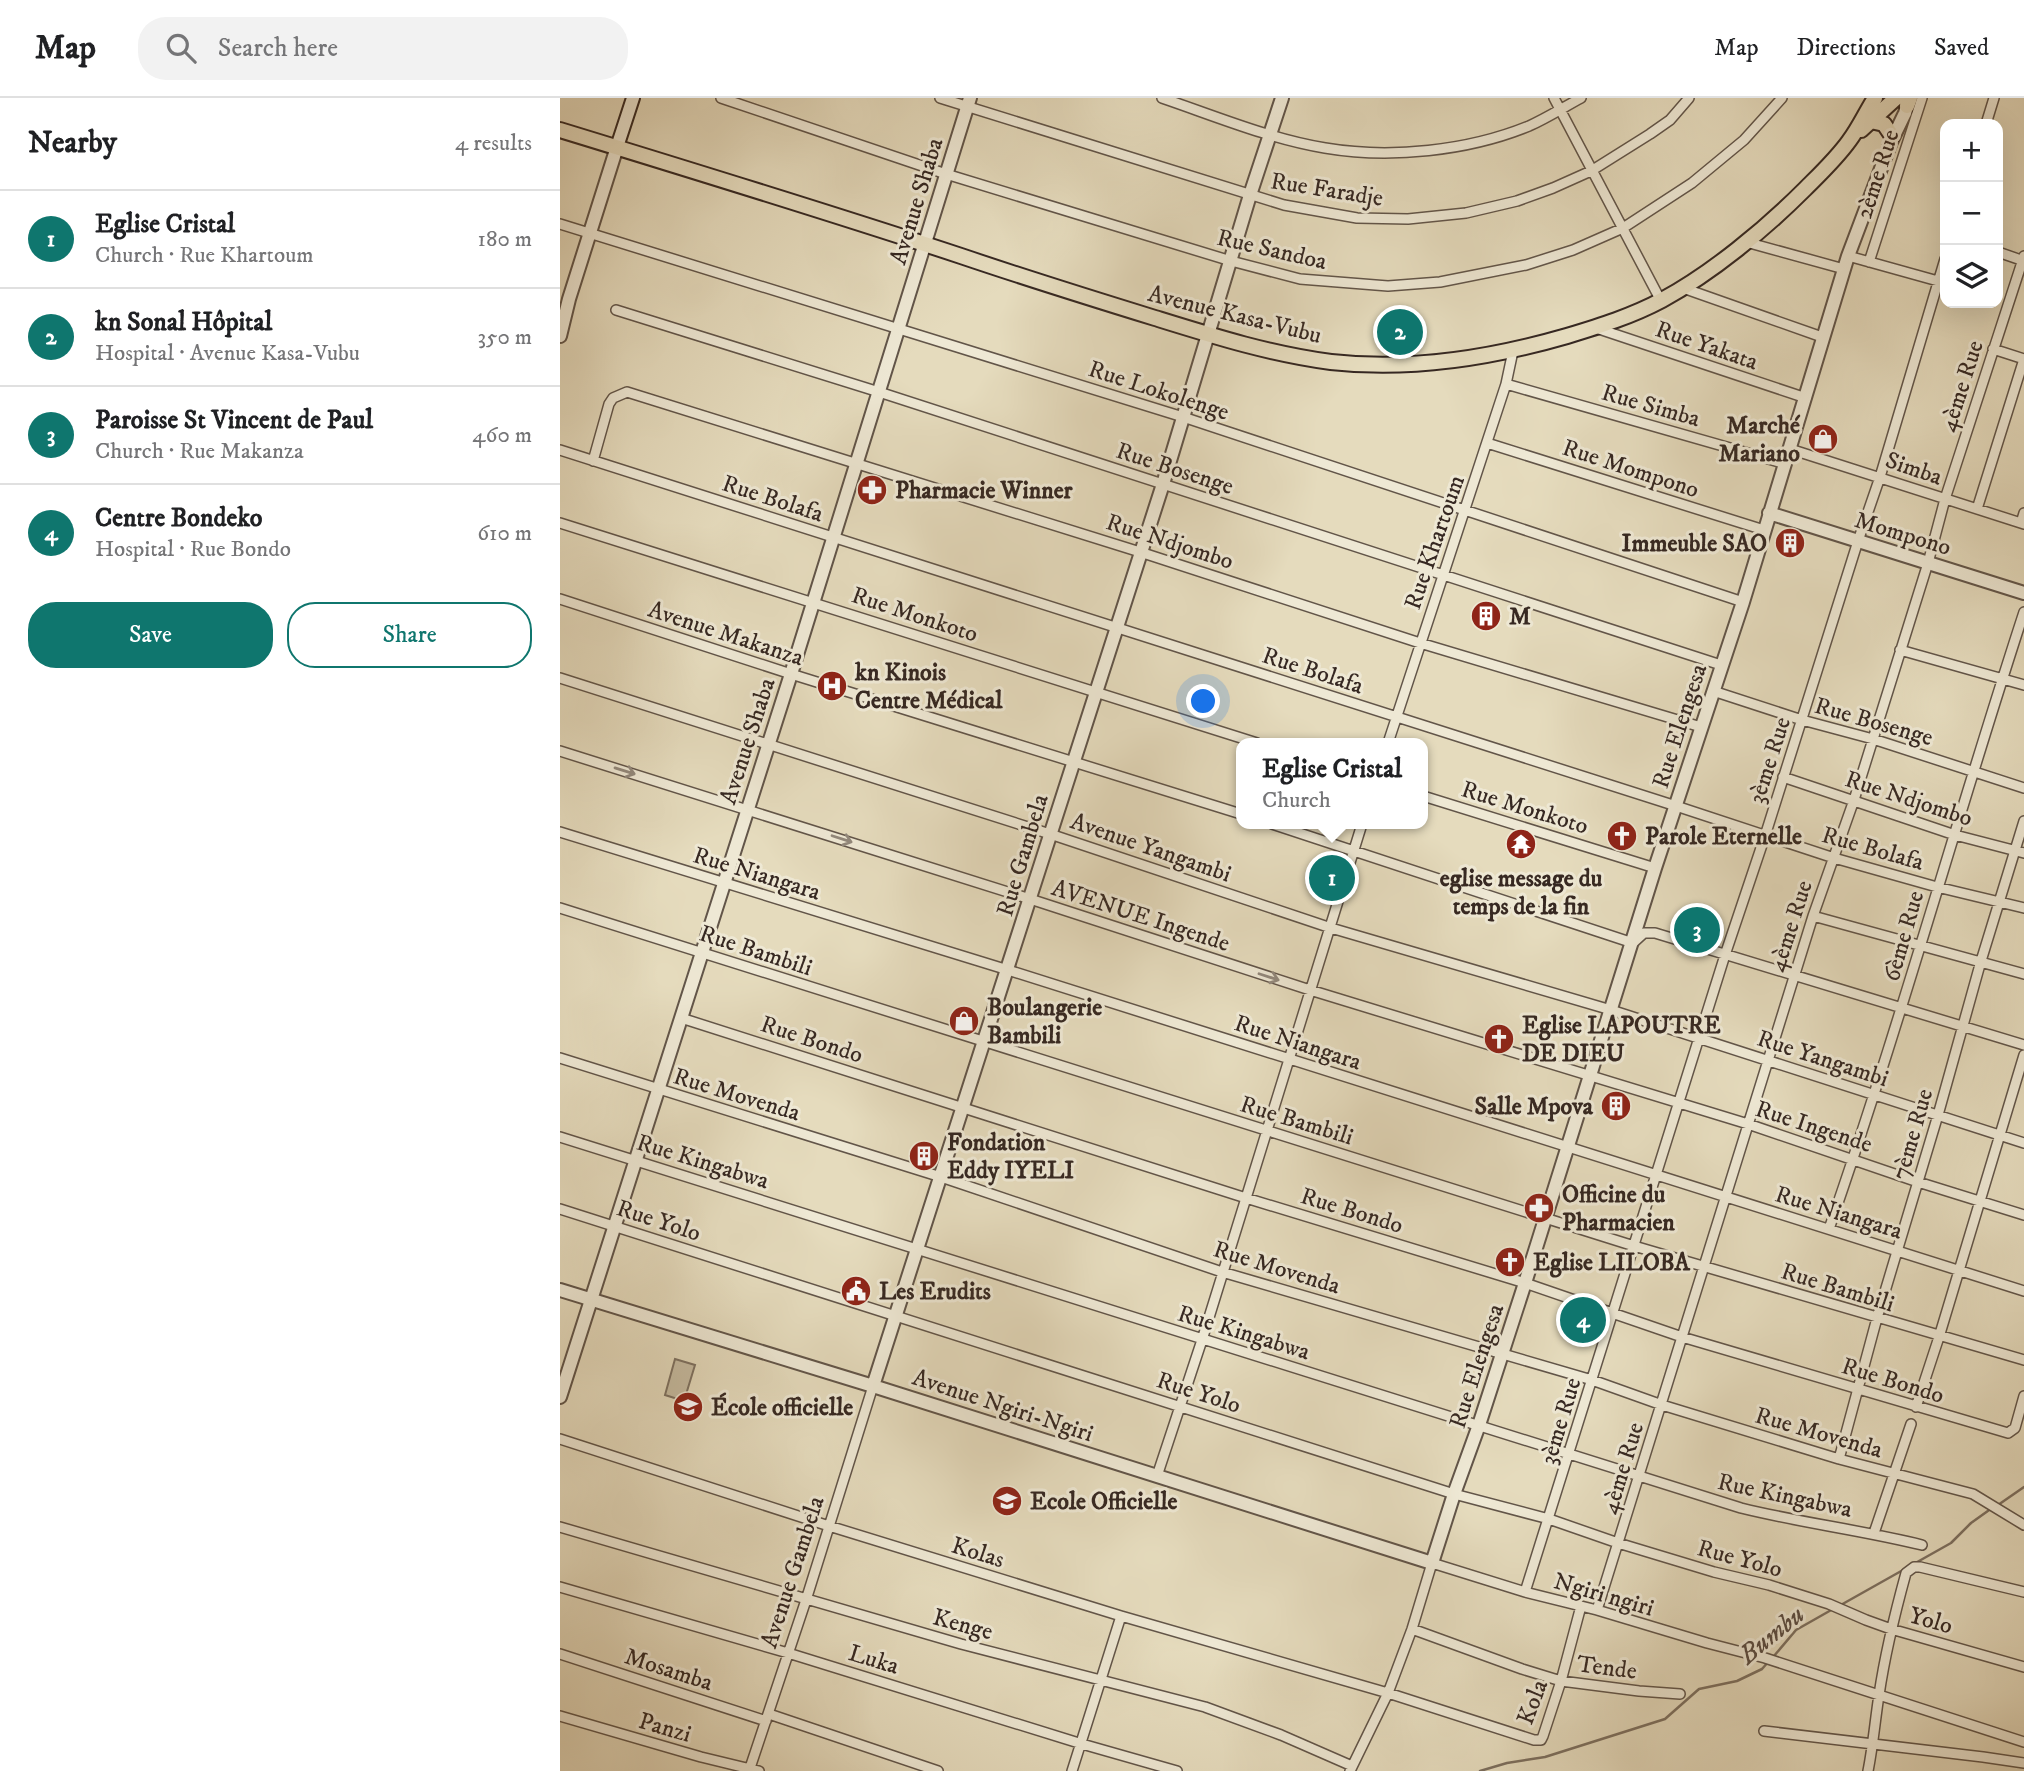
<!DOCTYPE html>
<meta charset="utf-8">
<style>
body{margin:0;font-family:"IM FELL DW Pica",serif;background:#f2f2f2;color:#202124}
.controls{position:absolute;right:21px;top:21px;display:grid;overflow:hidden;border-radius:14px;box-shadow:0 7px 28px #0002}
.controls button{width:63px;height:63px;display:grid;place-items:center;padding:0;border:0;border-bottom:2px solid #e0e0e0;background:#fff;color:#202124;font:35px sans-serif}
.you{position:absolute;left:644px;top:604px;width:24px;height:24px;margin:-18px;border:5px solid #fff;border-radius:50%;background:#1a73e8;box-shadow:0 0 0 10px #1a73e833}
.badge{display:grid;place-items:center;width:46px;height:46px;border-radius:50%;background:#0f766e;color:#fff;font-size:23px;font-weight:700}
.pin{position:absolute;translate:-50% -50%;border:4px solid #fff;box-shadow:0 2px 7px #0006}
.popup{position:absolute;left:676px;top:640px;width:192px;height:91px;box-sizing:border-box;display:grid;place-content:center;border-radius:14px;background:#fff;filter:drop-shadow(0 2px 5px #0005);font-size:23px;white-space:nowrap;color:#757577}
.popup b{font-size:26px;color:#202124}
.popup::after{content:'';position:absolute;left:50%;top:100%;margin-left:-14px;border:14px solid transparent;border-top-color:#fff}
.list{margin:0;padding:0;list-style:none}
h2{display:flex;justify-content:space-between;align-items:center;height:91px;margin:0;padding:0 28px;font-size:30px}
h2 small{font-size:23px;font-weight:400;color:#757577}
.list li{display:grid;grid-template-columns:46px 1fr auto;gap:21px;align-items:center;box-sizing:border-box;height:98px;padding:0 28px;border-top:2px solid #e0e0e0}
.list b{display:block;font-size:26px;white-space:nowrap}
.list p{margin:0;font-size:23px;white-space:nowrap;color:#757577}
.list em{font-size:23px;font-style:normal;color:#757577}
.actions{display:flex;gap:14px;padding:21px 28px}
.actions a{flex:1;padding:16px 0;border:2px solid #0f766e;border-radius:28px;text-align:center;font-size:24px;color:#0f766e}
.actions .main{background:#0f766e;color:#fff}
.icon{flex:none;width:38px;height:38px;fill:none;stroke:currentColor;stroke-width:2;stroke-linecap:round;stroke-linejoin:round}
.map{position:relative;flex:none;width:1464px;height:1673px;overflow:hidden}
header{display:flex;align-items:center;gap:42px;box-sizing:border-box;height:98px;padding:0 35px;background:#fff;border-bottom:2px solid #e0e0e0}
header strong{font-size:33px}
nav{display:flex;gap:38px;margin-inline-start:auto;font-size:24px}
.search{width:490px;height:63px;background:#f2f2f2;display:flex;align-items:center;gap:18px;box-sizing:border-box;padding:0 24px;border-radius:28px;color:#757577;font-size:26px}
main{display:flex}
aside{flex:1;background:#fff}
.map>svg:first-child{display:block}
</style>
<header>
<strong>Map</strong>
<div class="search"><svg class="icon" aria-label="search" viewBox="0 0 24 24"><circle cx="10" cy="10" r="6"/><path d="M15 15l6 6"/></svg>Search here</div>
<nav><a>Map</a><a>Directions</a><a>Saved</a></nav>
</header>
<main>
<aside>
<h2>Nearby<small>4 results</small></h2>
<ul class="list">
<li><span class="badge">1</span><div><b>Eglise Cristal</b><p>Church · Rue Khartoum</p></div><em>180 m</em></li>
<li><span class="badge">2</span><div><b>kn Sonal Hôpital</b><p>Hospital · Avenue Kasa-Vubu</p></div><em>350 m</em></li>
<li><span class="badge">3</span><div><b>Paroisse St Vincent de Paul</b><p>Church · Rue Makanza</p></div><em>460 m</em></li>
<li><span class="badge">4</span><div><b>Centre Bondeko</b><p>Hospital · Rue Bondo</p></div><em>610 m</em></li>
</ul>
<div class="actions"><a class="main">Save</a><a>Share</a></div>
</aside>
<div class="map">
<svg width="1464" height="1673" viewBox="0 0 1464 1673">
<rect width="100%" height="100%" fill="#e5dbbd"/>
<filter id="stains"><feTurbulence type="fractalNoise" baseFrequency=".00286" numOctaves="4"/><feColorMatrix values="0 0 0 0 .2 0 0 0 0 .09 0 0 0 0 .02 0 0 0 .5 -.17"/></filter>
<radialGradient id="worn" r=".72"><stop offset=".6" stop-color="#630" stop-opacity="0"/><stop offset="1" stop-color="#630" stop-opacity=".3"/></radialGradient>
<path fill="#c7bda3" stroke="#7e7262" stroke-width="2" d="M115,1261l20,6 -11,36 -19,-6z"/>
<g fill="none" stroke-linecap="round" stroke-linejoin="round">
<path stroke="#7c6f5f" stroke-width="2.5" d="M1438,1407l26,-18
M1279,1508l112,-63 20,-20 21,-15
M1214,1558l22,-26 37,-21
M920,1673l27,-8 38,-6 120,-38 34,-30 38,-8 25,-12 7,-8"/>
<g stroke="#625549" stroke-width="12">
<path id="minor" d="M161,0l225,76 285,87 69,18 88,7 52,-4 86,-17 47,-15 50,-22 69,-45 52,-43 38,-42
M380,0l344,107 73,13 51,1 58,-6 51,-12 36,-13 38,-17 59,-37 20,-14 19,-22
M602,0c53,18 108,41 163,50 65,11 143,3 204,-22 18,-8 35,-19 52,-28
M994,0l107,203
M1426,26l8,-26
M0,126l623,193 560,185
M1186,144l98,27
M1438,154l26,9
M1288,158l90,25
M1309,164l53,-164
M1123,190l139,49
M56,212l263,82 842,273
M1036,230l210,70
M1433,251l31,10
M946,286l280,80
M927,345l277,87
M1230,351l234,75
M0,352l1116,356 158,52 103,29 87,21
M33,363l16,-57 4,-6 14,-6 513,160 280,91 281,84
M1417,411l47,-150
M0,425l697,220
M1461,425l3,-10
M0,501l231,75 450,140
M1340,552l124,35
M0,580l490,156 281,94 280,82 413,133
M1153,593l89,29 71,19 151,49
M828,645l118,-359 7,-33
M0,653l470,148 280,91 438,134 170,58 106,33
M1223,679l172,58 69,18
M863,698l232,72
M712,726l361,119 11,-10h11l369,112
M0,734l448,138 1016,321
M0,810l1074,338 390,114
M1253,818l211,58
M121,920l565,180 279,85 157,54 326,96 7,-5 9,-32
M0,960l381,119 281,95 370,108 70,25 177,54 134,35 51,31
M0,1039l1181,371c60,15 121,22 181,37
M0,1111l894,285 95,25 69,24 96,29 55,13 60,19 37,16 25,9 133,38
M1269,1131c71,-204 128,-412 195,-617
M1356,1309l23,-70 85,-282
M0,1341l269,87 292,90 267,77 146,47h7l2,-4 18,-55 20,-75
M1279,1361l38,-141 61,-203 43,-154 43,-140
M597,1378l45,-136 160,-516
M0,1429l401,117 244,63 76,28 71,31
M1314,1435l37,-109
M0,1489l228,66 294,91 95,27
M965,1494l200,-637 40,-119 93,-295 22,-64 65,-218
M1037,1512l216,-694 41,-116 74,-237 17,-64 79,-243
M852,1531l110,40 39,12 78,10 41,3
M0,1556l206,67
M209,1616l169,57
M0,1618l141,41 58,14
M1204,1633l219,26 41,6
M189,1673l57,-171 67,-214
M512,1673l49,-155
M790,1673l38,-78 24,-64 20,-66 93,29 72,18 110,33 58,15 259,84
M1308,1673c5,-25 7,-50 11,-76 6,-41 16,-82 27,-122l8,-6h6l104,25"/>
</g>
<g stroke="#625549" stroke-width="16">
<path id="tertiary" d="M0,238l9,-37 48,-152
M1209,415l255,80
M0,1192l313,96 559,177 22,-69 25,-69 46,-142 130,-415 88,-266 105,-346 43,-114 14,-29 2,-7 -1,-8
M313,1288l290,-902 87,-289 32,-97
M0,1299l231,-723 179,-576"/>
</g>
<g stroke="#362822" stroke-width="16">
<path id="secondary" d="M57,49l16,-49"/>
</g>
<g stroke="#362822" stroke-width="18">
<path id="primary" d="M1347,8l3,-8
M1311,23l13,3 8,12
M0,32c134,41 268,82 401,126 65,22 129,42 194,62 58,18 115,36 176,44 79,9 160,-4 236,-26 33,-10 65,-20 95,-36 50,-27 103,-71 143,-111 15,-15 31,-30 44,-48 10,-13 17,-29 26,-43
M1301,32l35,-32"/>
</g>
<use href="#minor" stroke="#eee8d4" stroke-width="9"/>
<use href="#tertiary" stroke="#eee8d4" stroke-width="12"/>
<use href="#secondary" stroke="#eee8d4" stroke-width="12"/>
<use href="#primary" stroke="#e5dbbd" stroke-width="14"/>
</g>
<defs><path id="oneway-shaft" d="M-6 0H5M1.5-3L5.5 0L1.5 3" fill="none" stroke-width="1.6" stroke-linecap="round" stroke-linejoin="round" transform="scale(1.75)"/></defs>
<g stroke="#92887b">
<use href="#oneway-shaft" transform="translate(65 673) rotate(17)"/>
<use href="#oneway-shaft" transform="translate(282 741) rotate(18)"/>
<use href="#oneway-shaft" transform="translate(709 879) rotate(18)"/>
</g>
<defs>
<g id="shop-disc" transform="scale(1.575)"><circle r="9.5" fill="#8f2418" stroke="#eee8d4"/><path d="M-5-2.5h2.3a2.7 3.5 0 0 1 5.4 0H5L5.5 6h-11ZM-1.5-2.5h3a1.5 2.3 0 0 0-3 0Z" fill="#fff"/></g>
<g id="pharmacy-disc" transform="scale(1.575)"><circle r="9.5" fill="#8f2418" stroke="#eee8d4"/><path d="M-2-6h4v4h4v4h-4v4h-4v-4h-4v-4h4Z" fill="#fff"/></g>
<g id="building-disc" transform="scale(1.575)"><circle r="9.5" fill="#8f2418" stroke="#eee8d4"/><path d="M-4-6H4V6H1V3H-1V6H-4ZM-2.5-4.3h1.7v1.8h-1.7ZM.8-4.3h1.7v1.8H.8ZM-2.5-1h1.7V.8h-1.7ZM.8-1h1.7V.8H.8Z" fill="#fff"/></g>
<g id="hospital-disc" transform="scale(1.575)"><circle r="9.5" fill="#8f2418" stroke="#eee8d4"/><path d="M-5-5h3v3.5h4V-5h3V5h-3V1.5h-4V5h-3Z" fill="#fff"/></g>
<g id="church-disc" transform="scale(1.575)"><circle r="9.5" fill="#8f2418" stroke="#eee8d4"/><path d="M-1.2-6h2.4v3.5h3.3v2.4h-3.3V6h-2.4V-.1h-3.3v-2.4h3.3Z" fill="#fff"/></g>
<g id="temple-disc" transform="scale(1.575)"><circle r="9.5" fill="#8f2418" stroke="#eee8d4"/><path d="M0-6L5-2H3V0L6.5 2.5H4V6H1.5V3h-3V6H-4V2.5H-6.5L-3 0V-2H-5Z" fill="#fff"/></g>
<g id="civic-disc" transform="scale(1.575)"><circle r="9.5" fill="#8f2418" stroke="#eee8d4"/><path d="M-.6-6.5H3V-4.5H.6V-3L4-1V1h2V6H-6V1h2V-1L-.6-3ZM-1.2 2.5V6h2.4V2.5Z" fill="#fff"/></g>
<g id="school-disc" transform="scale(1.575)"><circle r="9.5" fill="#8f2418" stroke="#eee8d4"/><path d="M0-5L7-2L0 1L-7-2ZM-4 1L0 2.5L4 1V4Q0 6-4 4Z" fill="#fff"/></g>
</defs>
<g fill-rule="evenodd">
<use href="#shop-disc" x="1263" y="341"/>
<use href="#pharmacy-disc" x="312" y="392"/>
<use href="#building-disc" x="1230" y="445"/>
<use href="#building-disc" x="926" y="518"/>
<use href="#hospital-disc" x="272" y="588"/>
<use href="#church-disc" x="1062" y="738"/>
<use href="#temple-disc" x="961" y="746"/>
<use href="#shop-disc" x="404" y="923"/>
<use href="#church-disc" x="939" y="941"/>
<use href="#building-disc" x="1056" y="1008"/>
<use href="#building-disc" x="364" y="1058"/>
<use href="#pharmacy-disc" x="979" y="1110"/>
<use href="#church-disc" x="950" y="1164"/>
<use href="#civic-disc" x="296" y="1193"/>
<use href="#school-disc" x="128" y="1309"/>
<use href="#school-disc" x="447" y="1403"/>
</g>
<g text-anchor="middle" stroke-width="6" stroke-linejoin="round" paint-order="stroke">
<g font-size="24" fill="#362822" stroke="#eee8d4">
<text transform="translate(1317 76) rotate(-72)" y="8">2ème Rue</text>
<text transform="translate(767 91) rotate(9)" y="8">Rue Faradje</text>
<text transform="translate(356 103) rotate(-73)" y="8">Avenue Shaba</text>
<text transform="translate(712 151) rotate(13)" y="8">Rue Sandoa</text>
<text transform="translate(675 216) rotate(14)" y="8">Avenue Kasa-Vubu</text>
<text transform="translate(1147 247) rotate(19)" y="8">Rue Yakata</text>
<text transform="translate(1401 288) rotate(-72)" y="8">4ème Rue</text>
<text transform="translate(599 292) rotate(18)" y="8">Rue Lokolenge</text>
<text transform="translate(1091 307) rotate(16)" y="8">Rue Simba</text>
<text transform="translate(615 370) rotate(18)" y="8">Rue Bosenge</text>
<text transform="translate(1071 370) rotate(18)" y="8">Rue Mompono</text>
<text transform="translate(1354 370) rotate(19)" y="8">Simba</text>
<text transform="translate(213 400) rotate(18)" y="8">Rue Bolafa</text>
<text transform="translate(1343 435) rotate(17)" y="8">Mompono</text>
<text transform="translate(610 443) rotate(18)" y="8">Rue Ndjombo</text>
<text transform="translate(874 444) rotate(-71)" y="8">Rue Khartoum</text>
<text transform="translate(355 516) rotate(18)" y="8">Rue Monkoto</text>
<text transform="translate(166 535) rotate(18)" y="8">Avenue Makanza</text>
<text transform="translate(753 572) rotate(18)" y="8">Rue Bolafa</text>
<text transform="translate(1314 623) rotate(16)" y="8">Rue Bosenge</text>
<text transform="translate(1119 628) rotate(-72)" y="8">Rue Elengesa</text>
<text transform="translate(187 643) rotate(-72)" y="8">Avenue Shaba</text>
<text transform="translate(1209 662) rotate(-72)" y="8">3ème Rue</text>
<text transform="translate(1349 700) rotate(18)" y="8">Rue Ndjombo</text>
<text transform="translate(965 709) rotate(17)" y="8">Rue Monkoto</text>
<text transform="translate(591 749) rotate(19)" y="8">Avenue Yangambi</text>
<text transform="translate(1313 750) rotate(16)" y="8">Rue Bolafa</text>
<text transform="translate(462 757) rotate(-73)" y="8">Rue Gambela</text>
<text transform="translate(197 775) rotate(17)" y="8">Rue Niangara</text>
<text transform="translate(581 817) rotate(18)" y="8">AVENUE Ingende</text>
<text transform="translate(1230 828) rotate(-72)" y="8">4ème Rue</text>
<text transform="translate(1343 838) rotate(-74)" y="8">6ème Rue</text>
<text transform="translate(196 852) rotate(18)" y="8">Rue Bambili</text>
<text transform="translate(252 941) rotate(18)" y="8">Rue Bondo</text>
<text transform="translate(738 944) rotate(18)" y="8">Rue Niangara</text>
<text transform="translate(1263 960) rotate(18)" y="8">Rue Yangambi</text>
<text transform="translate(177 996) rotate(17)" y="8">Rue Movenda</text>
<text transform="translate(737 1022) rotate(17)" y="8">Rue Bambili</text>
<text transform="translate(1254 1028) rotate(18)" y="8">Rue Ingende</text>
<text transform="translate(1352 1036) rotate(-74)" y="8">7ème Rue</text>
<text transform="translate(143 1063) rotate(17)" y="8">Rue Kingabwa</text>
<text transform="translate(792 1112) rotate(17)" y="8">Rue Bondo</text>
<text transform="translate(1279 1114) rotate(17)" y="8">Rue Niangara</text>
<text transform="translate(99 1122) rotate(18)" y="8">Rue Yolo</text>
<text transform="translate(717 1169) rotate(17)" y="8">Rue Movenda</text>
<text transform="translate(1278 1189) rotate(17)" y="8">Rue Bambili</text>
<text transform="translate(684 1234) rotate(17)" y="8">Rue Kingabwa</text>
<text transform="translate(916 1268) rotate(-72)" y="8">Rue Elengesa</text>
<text transform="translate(1333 1282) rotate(17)" y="8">Rue Bondo</text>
<text transform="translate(639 1294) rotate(18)" y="8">Rue Yolo</text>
<text transform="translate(443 1307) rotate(18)" y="8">Avenue Ngiri-Ngiri</text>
<text transform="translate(1000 1323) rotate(-73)" y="8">3ème Rue</text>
<text transform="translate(1259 1334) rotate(16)" y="8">Rue Movenda</text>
<text transform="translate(1062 1370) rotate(-73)" y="8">4ème Rue</text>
<text transform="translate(1225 1397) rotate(12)" y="8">Rue Kingabwa</text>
<text transform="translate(418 1454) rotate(17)" y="8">Kolas</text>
<text transform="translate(1180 1460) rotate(15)" y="8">Rue Yolo</text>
<text transform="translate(232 1474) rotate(-72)" y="8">Avenue Gambela</text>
<text transform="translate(1044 1496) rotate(16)" y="8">Ngiri ngiri</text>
<text transform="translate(1371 1522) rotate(16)" y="8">Yolo</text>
<text transform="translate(403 1526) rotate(15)" y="8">Kenge</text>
<text transform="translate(314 1561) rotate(17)" y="8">Luka</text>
<text transform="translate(1047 1569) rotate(7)" y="8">Tende</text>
<text transform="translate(109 1571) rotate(18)" y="8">Mosamba</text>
<text transform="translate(972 1604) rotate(-69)" y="8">Kola</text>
<text transform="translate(105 1629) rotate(16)" y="8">Panzi</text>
</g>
<g font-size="24" font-weight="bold" fill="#362822" stroke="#eee8d4" text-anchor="start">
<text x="1240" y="335" text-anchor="end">Marché<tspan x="1240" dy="28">Mariano</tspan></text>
<text x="335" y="400">Pharmacie Winner</text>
<text x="1207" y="453" text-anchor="end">Immeuble SAO</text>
<text x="949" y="526">M</text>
<text x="295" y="582">kn Kinois<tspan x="295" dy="28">Centre Médical</tspan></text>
<text x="1085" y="746">Parole Eternelle</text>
<text x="961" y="788" text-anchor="middle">eglise message du<tspan x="961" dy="28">temps de la fin</tspan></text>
<text x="427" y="917">Boulangerie<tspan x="427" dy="28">Bambili</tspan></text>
<text x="962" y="935">Eglise LAPOUTRE<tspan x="962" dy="28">DE DIEU</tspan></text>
<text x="1033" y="1016" text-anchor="end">Salle Mpova</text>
<text x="387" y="1052">Fondation<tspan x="387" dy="28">Eddy IYELI</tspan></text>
<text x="1002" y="1104">Officine du<tspan x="1002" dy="28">Pharmacien</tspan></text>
<text x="973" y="1172">Eglise LILOBA</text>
<text x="319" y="1201">Les Erudits</text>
<text x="151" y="1317">École officielle</text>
<text x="470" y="1411">Ecole Officielle</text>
</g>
<g font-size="26" font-style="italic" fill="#594b41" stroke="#eee8d4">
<text transform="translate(1211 1536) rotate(-39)" y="9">Bumbu</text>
</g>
</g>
<rect width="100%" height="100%" filter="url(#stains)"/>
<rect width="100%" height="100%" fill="url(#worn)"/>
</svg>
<div class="controls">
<button>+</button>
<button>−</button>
<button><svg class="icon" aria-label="layers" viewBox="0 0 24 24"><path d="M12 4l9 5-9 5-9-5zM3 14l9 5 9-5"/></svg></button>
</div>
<div class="you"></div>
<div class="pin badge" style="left:772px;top:780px">1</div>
<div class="popup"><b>Eglise Cristal</b>Church</div>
<div class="pin badge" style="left:840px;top:234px">2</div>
<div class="pin badge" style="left:1137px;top:832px">3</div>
<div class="pin badge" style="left:1023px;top:1222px">4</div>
</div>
</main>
